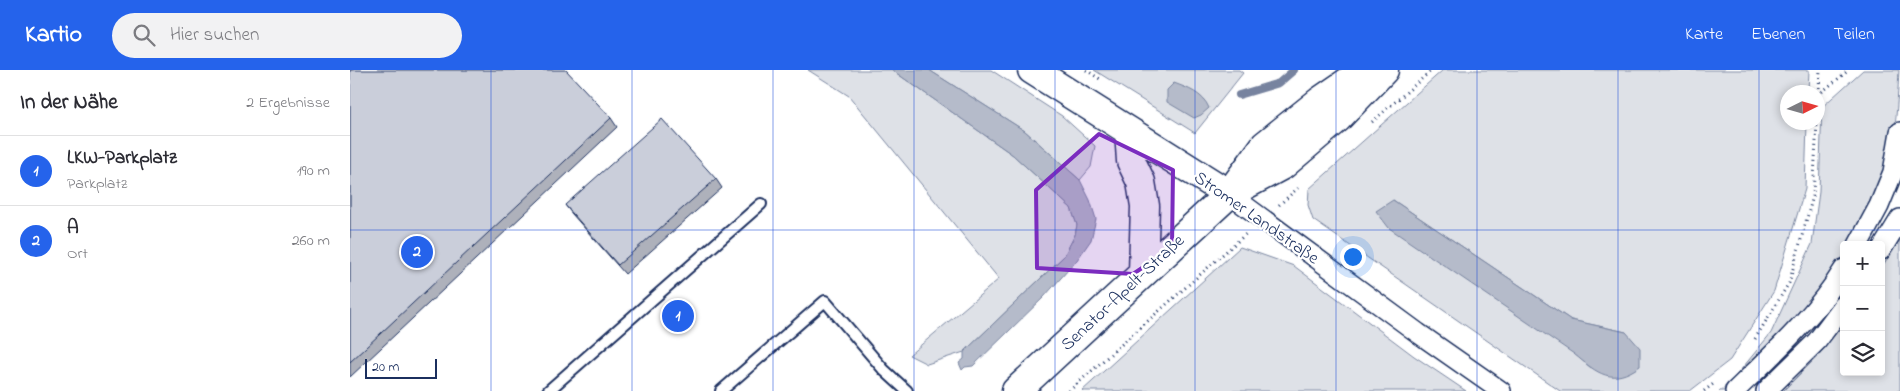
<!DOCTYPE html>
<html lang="de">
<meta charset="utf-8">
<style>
body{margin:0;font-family:"Indie Flower",sans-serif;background:#f2f2f3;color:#2b2b33}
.controls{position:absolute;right:15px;bottom:15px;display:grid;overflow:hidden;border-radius:5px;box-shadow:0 2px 8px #0003}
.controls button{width:45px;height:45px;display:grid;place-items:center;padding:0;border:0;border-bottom:1px solid #e1e1e2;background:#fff;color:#2b2b33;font:25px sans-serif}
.compass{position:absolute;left:1430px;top:15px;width:45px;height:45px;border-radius:50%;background:#fff;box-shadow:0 2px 8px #0003;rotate:85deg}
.scale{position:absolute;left:15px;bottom:12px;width:72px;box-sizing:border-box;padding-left:5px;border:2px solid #1b2f5e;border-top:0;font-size:14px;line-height:18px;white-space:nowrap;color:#1b2f5e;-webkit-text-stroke:4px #fff;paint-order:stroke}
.you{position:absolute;left:1002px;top:186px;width:18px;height:18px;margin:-12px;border:4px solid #fff;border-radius:50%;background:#1a73e8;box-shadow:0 0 0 8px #1a73e833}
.badge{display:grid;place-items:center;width:32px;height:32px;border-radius:50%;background:#2563eb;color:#fff;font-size:16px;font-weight:700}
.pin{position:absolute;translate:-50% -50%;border:2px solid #fff;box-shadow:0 1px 5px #0006}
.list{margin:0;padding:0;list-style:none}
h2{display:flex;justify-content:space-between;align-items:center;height:65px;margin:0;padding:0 20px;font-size:21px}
h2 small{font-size:16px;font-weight:400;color:#7c7c81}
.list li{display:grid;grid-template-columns:32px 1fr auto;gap:15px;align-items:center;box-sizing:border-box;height:70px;padding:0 20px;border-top:1px solid #e1e1e2}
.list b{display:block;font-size:19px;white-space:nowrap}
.list p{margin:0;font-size:16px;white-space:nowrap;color:#7c7c81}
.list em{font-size:16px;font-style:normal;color:#7c7c81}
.icon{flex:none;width:28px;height:28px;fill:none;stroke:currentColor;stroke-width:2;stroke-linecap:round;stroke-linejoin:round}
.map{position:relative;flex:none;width:1550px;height:321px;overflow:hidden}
header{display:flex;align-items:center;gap:30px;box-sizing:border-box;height:70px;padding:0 25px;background:#2563eb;color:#fff}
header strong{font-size:24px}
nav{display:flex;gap:28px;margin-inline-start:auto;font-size:18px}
.search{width:350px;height:45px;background:#f2f2f3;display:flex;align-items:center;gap:12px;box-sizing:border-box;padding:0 18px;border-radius:28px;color:#7c7c81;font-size:19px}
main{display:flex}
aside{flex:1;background:#fff}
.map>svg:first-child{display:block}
</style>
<header>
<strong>Kartio</strong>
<div class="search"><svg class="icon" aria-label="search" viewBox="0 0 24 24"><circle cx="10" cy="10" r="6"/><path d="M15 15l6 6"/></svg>Hier suchen</div>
<nav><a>Karte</a><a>Ebenen</a><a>Teilen</a></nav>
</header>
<main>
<aside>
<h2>In der Nähe<small>2 Ergebnisse</small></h2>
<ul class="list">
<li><span class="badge">1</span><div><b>LKW-Parkplatz</b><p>Parkplatz</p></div><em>190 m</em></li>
<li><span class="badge">2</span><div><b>A</b><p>Ort</p></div><em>260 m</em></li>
</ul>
</aside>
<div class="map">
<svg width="1550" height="321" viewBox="0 0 1550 321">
<rect width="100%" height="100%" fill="#fff"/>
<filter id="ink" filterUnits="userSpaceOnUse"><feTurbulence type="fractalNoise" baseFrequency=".02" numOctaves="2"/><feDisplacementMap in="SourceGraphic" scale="10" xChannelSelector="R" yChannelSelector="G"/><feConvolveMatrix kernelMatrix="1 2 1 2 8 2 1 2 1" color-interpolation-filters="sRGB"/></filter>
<g filter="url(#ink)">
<path fill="#dee1e7" stroke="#7c88a2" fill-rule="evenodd" d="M458,0h84l121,85 58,53 6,17 -2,10 -11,21 -100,96 -37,12 -18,-9 90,-76 -150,-183z
M579,0h62l71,46 33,30 -4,21 -11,13 -55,-49z
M744,0h145l4,3 -48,60z
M1093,0h366l-1,22h-20v30l19,1 -2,66 -31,102 -44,69 -40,31h-130l-247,-171 -5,-15 1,-16zM1043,130l178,120 55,12 -35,36z
M1513,0h36c-2,40 -4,83 -19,121 -8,18 -20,36 -30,54h-6v10l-11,17 -46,59 -61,60h-7l11,-8 41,-50 41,-89 7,-52 3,-85z
M1550,170v151h-117l34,-34 27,-34v49h37v-104z
M890,177l54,19 120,90 52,35h-384z"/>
<path fill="#b5bbca" stroke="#77839f" d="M542,0h37l96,61 55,49 10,20 6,19 -5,21 -14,20 -33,37 -71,69 -8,1 -3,3 -3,-7 5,-4v-7l100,-96 11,-21 2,-10 -6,-17 -58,-53z
M824,13c13,5 29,10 35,25l-8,7 -7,3 -27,-16v-12z
M1043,130l178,120 55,12 14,16v18c-28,20 -42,8 -66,-12l-185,-126 -13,-17z"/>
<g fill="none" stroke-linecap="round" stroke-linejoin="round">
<path stroke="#77839f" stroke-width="8" d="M889,25l40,-12 15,-13"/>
<g stroke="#1b2f5e" stroke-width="14">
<path id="lane" d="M198,321l213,-187
M371,321l104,-90 59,69 23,21"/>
</g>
<g stroke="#1b2f5e" stroke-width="22">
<path id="street" d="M879,124l189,139 83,58
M1508,175l21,-39 14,-34 7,-40
M1531,180l19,-31
M1385,321c39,-38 80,-75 109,-122
M1416,321l51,-50 27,-36"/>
</g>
<g stroke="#1b2f5e" stroke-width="31">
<path id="secondary" d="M682,0l197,124
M779,61l2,30 10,21 4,24 -2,67
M886,120l47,-25 54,-46 47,-49
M666,321l213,-197 36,-49 55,-44 45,-31"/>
</g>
<path stroke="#1b2f5e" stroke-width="3" stroke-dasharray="1 4" stroke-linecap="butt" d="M736,0l14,9
M1468,25l31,-25
M1468,38l2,-38
M1022,52l60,-52
M929,135l19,-17
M1405,269l34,-56 24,-87 4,-74
M719,321l179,-159
M1354,321l12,-9"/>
<use href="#lane" stroke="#fff" stroke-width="10"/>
<use href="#street" stroke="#fff" stroke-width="19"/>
<use href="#secondary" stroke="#fff" stroke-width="28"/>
</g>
<path fill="#aeb1bb" stroke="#1b2f5e" d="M0,0l261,48 6,9 -267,250z
M366,109l6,9 -97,86 -53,-60 -7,-9z"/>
<path fill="#caceda" stroke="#1b2f5e" d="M0,0h216l45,48 -261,244z
M312,49l54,60 -98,86 -53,-60z"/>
</g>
<path fill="#7b2cbf" fill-opacity="0.2" stroke="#7b2cbf" stroke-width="4" stroke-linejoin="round" d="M749,64l74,36 -1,78 -39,26 -96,-6 -1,-78z"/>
<path fill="none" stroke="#1d4ed8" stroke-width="1" stroke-opacity="0.55" d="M141,0v321M282,0v321M423,0v321M564,0v321M705,0v321M845,0v321M986,0v321M1127,0v321M1268,0v321M1409,0v321M0,160h1550"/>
<g text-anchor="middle" stroke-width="4.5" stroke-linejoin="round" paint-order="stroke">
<g font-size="18" fill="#1b2f5e" stroke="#fff">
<text transform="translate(907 147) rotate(35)" y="6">Stromer Landstraße</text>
<text transform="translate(772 222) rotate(-43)" y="6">Senator-Apelt-Straße</text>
</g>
</g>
</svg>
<div class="controls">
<button>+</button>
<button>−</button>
<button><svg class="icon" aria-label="layers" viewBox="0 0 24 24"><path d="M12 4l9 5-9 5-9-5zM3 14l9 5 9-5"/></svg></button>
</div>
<svg class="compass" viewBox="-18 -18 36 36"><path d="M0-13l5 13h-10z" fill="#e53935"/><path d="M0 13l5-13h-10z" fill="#7c7c81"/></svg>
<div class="scale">20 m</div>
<div class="you"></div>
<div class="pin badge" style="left:328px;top:246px">1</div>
<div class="pin badge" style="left:67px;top:182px">2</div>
</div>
</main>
